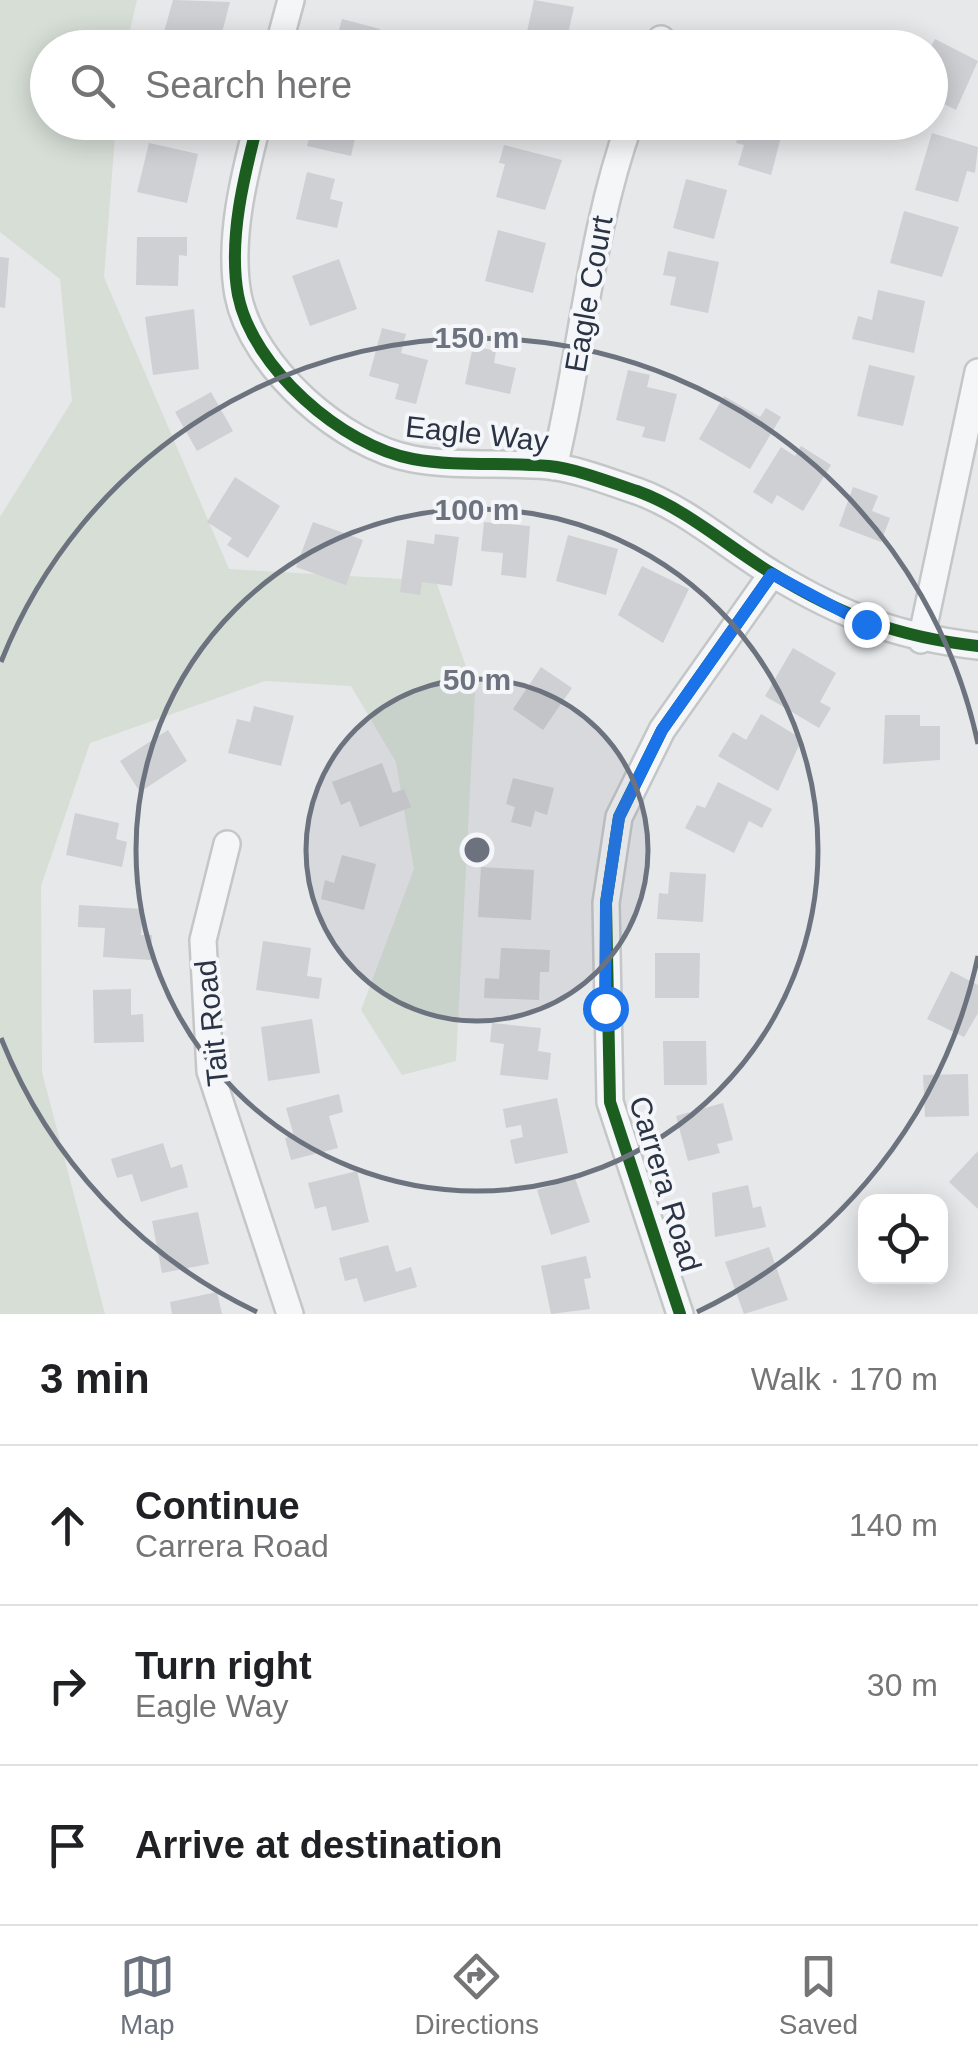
<!DOCTYPE html>
<meta charset="utf-8">
<style>
body{margin:0;font-family:Arial,sans-serif;background:#f2f2f2;color:#202124}
.controls{position:absolute;right:30px;bottom:30px;display:grid;overflow:hidden;border-radius:20px;box-shadow:0 5px 25px #0003}
.controls button{width:90px;height:90px;display:grid;place-items:center;padding:0;border:0;border-bottom:2px solid #e0e0e0;background:#fff;color:#202124;font:50px sans-serif}
.stop{position:absolute;width:30px;height:30px;margin:-22px;border:8px solid #1a73e8;border-radius:50%;background:#fff}
.stop.end{background:#1a73e8;border-color:#fff;box-shadow:0 2px 10px #0008}
.list{margin:0;padding:0;list-style:none}
h2{display:flex;justify-content:space-between;align-items:center;height:130px;margin:0;padding:0 40px;font-size:42px}
h2 small{font-size:32px;font-weight:400;color:#757577}
.list li{display:grid;grid-template-columns:65px 1fr auto;gap:30px;align-items:center;box-sizing:border-box;height:160px;padding:0 40px;border-top:2px solid #e0e0e0}
.list b{display:block;font-size:38px;white-space:nowrap}
.list p{margin:0;font-size:32px;white-space:nowrap;color:#757577}
.list em{font-size:32px;font-style:normal;color:#757577}
.icon{flex:none;width:55px;height:55px;fill:none;stroke:currentColor;stroke-width:2;stroke-linecap:round;stroke-linejoin:round}
.map{position:relative;flex:none;width:978px;height:1314px;overflow:hidden}
.search{position:absolute;background:#fff;box-shadow:0 5px 25px #0003;left:30px;right:30px;top:30px;height:110px;display:flex;align-items:center;gap:25px;box-sizing:border-box;padding:0 35px;border-radius:55px;color:#757577;font-size:38px}
.sheet{height:610px;background:#fff}
nav{display:flex;justify-content:space-around;align-items:center;box-sizing:border-box;height:140px;border-top:2px solid #e0e0e0;background:#fff;font-size:28px;color:#757577}
nav a{display:grid;justify-items:center;gap:5px}
nav .on{color:#6c737f}
.map>svg:first-child{display:block}
</style>
<div class="map">
<svg width="978" height="1314" viewBox="0 0 978 1314">
<rect width="100%" height="100%" fill="#e6e8ea"/>
<path fill="#d6ded6" d="M0,0h137l-11,47 -78,1v74l68,1 -12,154 125,292 207,12 39,111 -19,369 -54,14 -41,-65 53,-141 -18,-107 -45,-76 -86,-5 -175,62 -49,143 1,186 63,242h-105v-797l72,-116 -12,-122 -60,-47z"/>
<path fill="#ced0d3" d="M173,0l57,2 -12,46h-26l-30,-9z
M534,0l40,7 -9,41 -41,-3z
M342,19l38,10 -4,19h-42z
M935,39l43,22 -22,49 -26,-13v-49z
M324,122h57l-2,9 -21,-5 -7,30 -44,-10 6,-23z
M514,122h48l-5,16z
M742,122h43l-14,53 -33,-10 6,-20 -8,-2z
M932,133l46,14 -3,26 -8,-2 -9,31 -43,-12z
M149,143l49,11 -11,49 -50,-11z
M504,145l58,15 -17,50 -49,-13 9,-33 -6,-1z
M307,172l28,7 -5,20 13,3 -6,26 -41,-9z
M686,179l41,11 -13,49 -41,-11z
M904,211l55,16 -17,50 -52,-14z
M498,230l48,13 -13,50 -48,-12z
M137,237h50v19l-8,-1 -1,31 -42,-1z
M668,251l51,11 -11,51 -38,-8 6,-28 -13,-2z
M0,257l9,1 -4,50 -5,-1z
M339,259l18,50 -47,17 -18,-50z
M878,290l47,11 -11,52 -62,-14 6,-23 14,4z
M194,309l5,60 -46,6 -8,-58z
M382,328l24,6 -5,19 27,7 -12,44 -21,-5 4,-15 -30,-8z
M473,346l23,5 -2,12 22,5 -6,26 -45,-10z
M869,365l46,11 -12,50 -46,-10z
M628,370l22,5 -3,12 30,7 -12,48 -23,-5 3,-10 -29,-7z
M211,392l22,39 -36,20 -22,-39z
M724,396l36,21 6,-9 15,9 -31,52 -51,-30z
M801,446l30,19 -28,46 -26,-16 -5,9 -19,-12 28,-45 14,9z
M235,477l45,29 -32,52 -21,-13 5,-7 -25,-16z
M853,487l25,9 -6,15 18,7 -9,24 -42,-16z
M313,522l50,18 -17,45 -50,-18z
M484,522l46,4 -4,52 -25,-3 2,-22 -22,-2z
M435,534l24,3 -7,49 -30,-4 -2,13 -20,-3 7,-52 27,4z
M568,535l50,14 -12,46 -50,-14z
M642,566l47,23 -26,54 -45,-28z
M793,648l43,25 -16,29 11,6 -12,20 -54,-32z
M541,667l31,21 -29,42 -30,-21z
M254,706l40,10 -13,50 -53,-13 9,-34 13,3z
M761,714l41,25 -24,52 -60,-35 15,-24 13,8z
M885,715h35v11h20v34l-57,4z
M168,730l19,31 -47,31 -20,-31z
M382,763l11,30 11,-4 7,18 -51,20 -10,-26 -9,4 -9,-23z
M513,778l41,10 -7,27 -12,-4 -4,16 -20,-5 4,-15 -9,-3z
M718,782l54,27 -10,19 -13,-7 -15,32 -49,-25 12,-23 8,3z
M75,813l44,10 -3,16 11,3 -5,25 -56,-12z
M342,855l34,9 -12,46 -43,-11 4,-19 9,3z
M481,867l53,3 -3,50 -53,-3z
M670,872l36,2 -3,48 -46,-3 2,-26 9,1z
M79,905l64,4 -2,26h11l-1,25 -48,-3 2,-29 -27,-1z
M263,941l48,7 -4,28 15,2 -3,21 -63,-9z
M501,948l49,2 -1,22h-9l-1,28 -55,-2 1,-20 14,1z
M655,953h45l-1,45h-44z
M951,971l27,14v28l-14,24 -37,-18z
M131,989v26l12,-1 1,28 -50,1 -1,-53z
M312,1019l8,54 -52,8 -7,-54z
M492,1023l49,5 -3,23 13,2 -3,27 -48,-5 4,-31 -14,-2z
M663,1041h43l1,44h-43z
M968,1074l1,42 -44,1 -2,-42z
M339,1094l4,18 -14,4 9,32 -47,12 -6,-22 9,-2 -8,-28z
M557,1098l11,55 -53,11 -5,-24 13,-3 -2,-12 -15,3 -3,-19z
M723,1103l10,37 -16,4 3,9 -32,8 -12,-45z
M163,1143l8,25 11,-4 6,23 -47,15 -9,-28 -15,4 -6,-19z
M978,1151v58l-29,-27z
M357,1171l12,51 -37,9 -6,-25 -11,3 -7,-26z
M575,1178l15,44 -39,13 -14,-45z
M748,1185l5,23 8,-2 5,21 -51,10 -3,-44z
M198,1212l11,52 -47,9 -10,-52z
M388,1245l8,27 15,-5 6,20 -53,15 -7,-24 -12,3 -6,-23z
M769,1247l19,53 -44,14 -19,-52z
M586,1256l5,22 -7,1 6,30 -39,5 -10,-48z
M217,1292l5,22h-50l-2,-12z"/>
<g fill="none" stroke-linecap="round" stroke-linejoin="round">
<g stroke="#c4c6c8" stroke-width="30">
<path id="minor" d="M278,48l13,-48
M657,48l4,-9
M258,122c-14,54 -30,117 -20,173 14,72 104,151 175,164 44,8 92,3 136,7 28,3 61,16 88,25 50,18 91,56 136,83 69,42 125,63 205,72
M554,467c28,-114 36,-234 76,-345
M921,640l57,-268
M227,844l-24,96 7,131 80,243
M680,1314l-70,-212 -4,-199 13,-86 43,-87 110,-156"/>
</g>
<use href="#minor" stroke="#f5f6f7" stroke-width="25"/>
<g stroke="#f4f6f9" stroke-width="19">
<path id="cycleway" d="M258,122c-14,54 -30,117 -20,173 14,72 104,151 175,164 44,8 92,3 136,7 28,3 61,16 88,25 50,18 91,56 136,83 69,42 125,63 205,72
M680,1314l-70,-212 -4,-199 13,-86 43,-87 110,-156"/>
</g>
<use href="#cycleway" stroke="#1b5e20" stroke-width="12"/>
</g>
<g fill="none" stroke-linecap="round" stroke-linejoin="round">
<path stroke="#1a73e8" stroke-width="12" d="M605,1008l1,-105 13,-86 43,-87 110,-156 94,50"/>
</g>
<circle cx="477" cy="850" r="171" fill="#6c737f" fill-opacity=".12"/>
<g fill="none" stroke="#6c737f" stroke-width="5">
<circle cx="477" cy="850" r="171"/>
<circle cx="477" cy="850" r="341"/>
<path d="M978 956A512 512 0 0 1 697 1312M257 1312A512 512 0 0 1 1 1038M1 662A512 512 0 0 1 978 744"/>
</g>
<g text-anchor="middle" stroke-width="8" stroke-linejoin="round" paint-order="stroke">
<g font-size="30" fill="#2b3445" stroke="#f4f6f9">
<text transform="translate(589 294) rotate(-80)" y="10">Eagle Court</text>
<text transform="translate(477 434) rotate(6)" y="10">Eagle Way</text>
<text transform="translate(212 1023) rotate(-96)" y="10">Tait Road</text>
<text transform="translate(665 1184) rotate(73)" y="10">Carrera Road</text>
</g>
</g>
<circle cx="477" cy="850" r="15" fill="#6c737f" stroke="#f4f6f9" stroke-width="5"/>
<g font-size="30" text-anchor="middle" font-weight="bold" fill="#6c737f" stroke="#f4f6f9" stroke-width="8" stroke-linejoin="round" paint-order="stroke">
<text x="477" y="348">150 m</text>
<text x="477" y="520">100 m</text>
<text x="477" y="690">50 m</text>
</g>
</svg>
<div class="controls">
<button><svg class="icon" aria-label="locate" viewBox="0 0 24 24"><circle cx="12" cy="12" r="6"/><path d="M12 2v4M12 18v4M2 12h4M18 12h4"/></svg></button>
</div>
<div class="stop" style="left:605px;top:1008px"></div>
<div class="stop end" style="left:866px;top:624px"></div>
<div class="search"><svg class="icon" aria-label="search" viewBox="0 0 24 24"><circle cx="10" cy="10" r="6"/><path d="M15 15l6 6"/></svg>Search here</div>
</div>
<section class="sheet">
<h2>3 min<small>Walk · 170 m</small></h2>
<ul class="list">
<li><svg class="icon" aria-label="ahead" viewBox="0 0 24 24"><path d="M12 20V5M6 11l6-6 6 6"/></svg><div><b>Continue</b><p>Carrera Road</p></div><em>140 m</em></li>
<li><svg class="icon" aria-label="right" viewBox="0 0 24 24"><path d="M7 20v-9h11M14 6l5 5-5 5"/></svg><div><b>Turn right</b><p>Eagle Way</p></div><em>30 m</em></li>
<li><svg class="icon" aria-label="arrive" viewBox="0 0 24 24"><path d="M6 21V4h12l-3 4 3 4H6"/></svg><div><b>Arrive at destination</b></div></li>
</ul>
</section>
<nav>
<a class="on"><svg class="icon" aria-label="map" viewBox="0 0 24 24"><path d="M3 6l6-2 6 2 6-2v14l-6 2-6-2-6 2zM9 4v14M15 6v14"/></svg>Map</a>
<a><svg class="icon" aria-label="directions" viewBox="0 0 24 24"><path d="M12 3l9 9-9 9-9-9zM9 14v-3h6M13 9l2 2-2 2"/></svg>Directions</a>
<a><svg class="icon" aria-label="saved" viewBox="0 0 24 24"><path d="M7 4h10v16l-5-4-5 4z"/></svg>Saved</a>
</nav>
